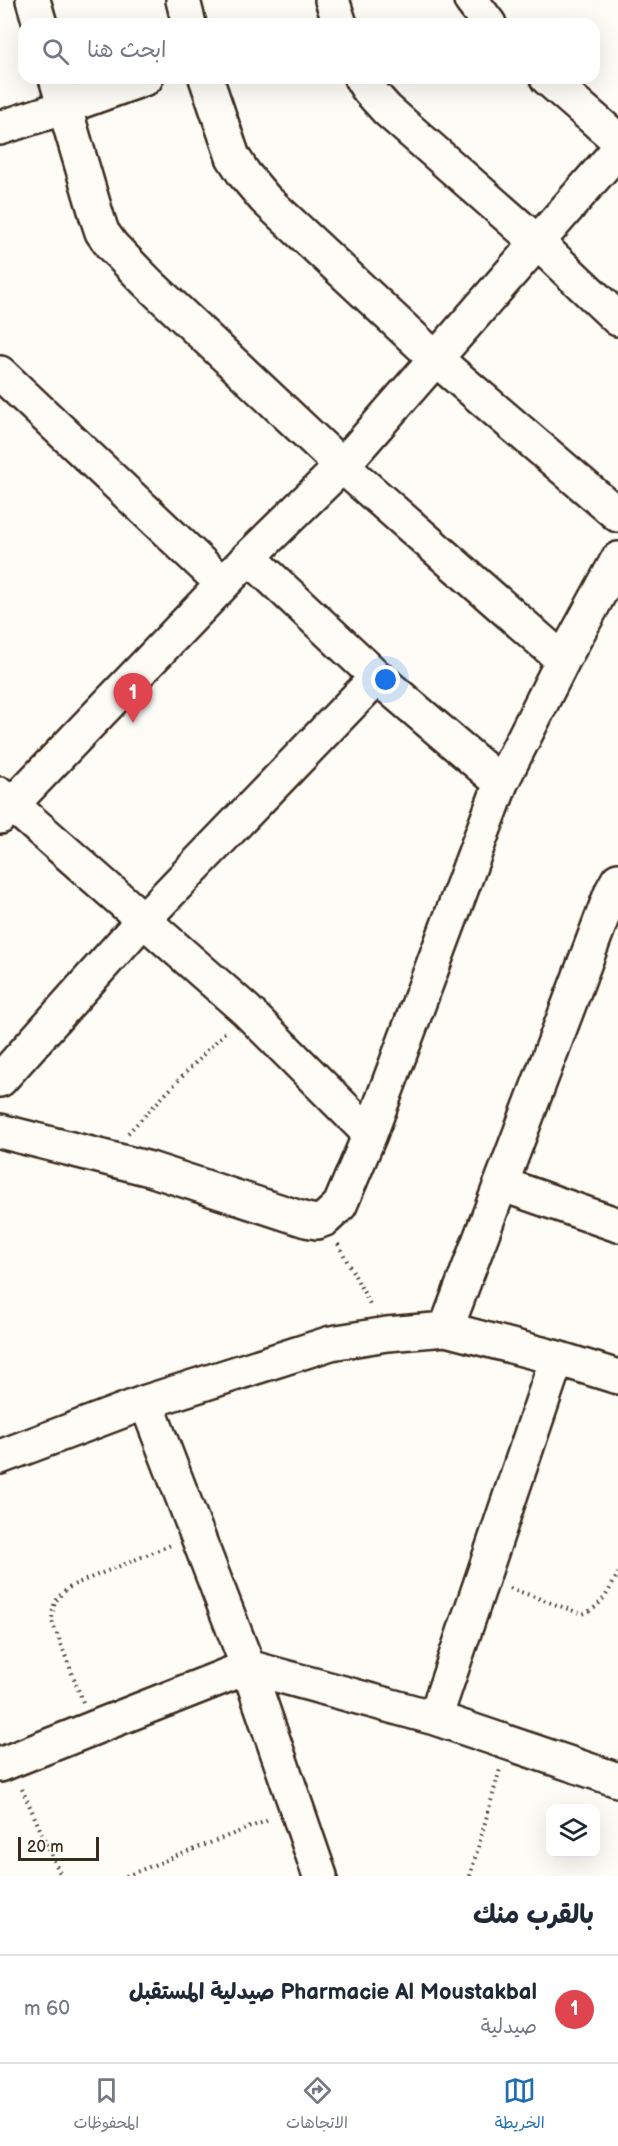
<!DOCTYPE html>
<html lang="ar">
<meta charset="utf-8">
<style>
body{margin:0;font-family:"Balsamiq Sans","Playpen Sans Arabic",sans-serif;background:#f2f2f3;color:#1f2937;direction:rtl}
.controls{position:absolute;right:18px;bottom:18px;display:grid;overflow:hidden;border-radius:12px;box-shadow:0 6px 24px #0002}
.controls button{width:54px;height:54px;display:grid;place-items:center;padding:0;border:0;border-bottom:2px solid #e0e1e3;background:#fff;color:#1f2937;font:30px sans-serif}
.scale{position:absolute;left:18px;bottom:15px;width:81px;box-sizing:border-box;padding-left:6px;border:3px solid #3b2a1e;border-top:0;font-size:16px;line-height:21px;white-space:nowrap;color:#3b2a1e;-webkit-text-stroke:4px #fdfcf7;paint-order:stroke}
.you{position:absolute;left:386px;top:680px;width:21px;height:21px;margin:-15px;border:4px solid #fff;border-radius:50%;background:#1a73e8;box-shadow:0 0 0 9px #1a73e833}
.badge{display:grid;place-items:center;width:39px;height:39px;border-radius:50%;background:#1f6fb2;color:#fff;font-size:20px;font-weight:700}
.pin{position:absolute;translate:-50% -50px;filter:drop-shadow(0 2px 3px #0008)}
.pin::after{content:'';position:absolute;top:32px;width:21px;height:18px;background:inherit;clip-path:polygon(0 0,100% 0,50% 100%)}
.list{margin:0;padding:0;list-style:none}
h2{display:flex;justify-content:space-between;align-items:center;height:78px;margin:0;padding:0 24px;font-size:26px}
h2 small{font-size:20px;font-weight:400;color:#747a83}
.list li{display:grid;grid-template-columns:39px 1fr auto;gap:18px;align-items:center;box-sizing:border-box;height:108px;padding:0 24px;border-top:2px solid #e0e1e3}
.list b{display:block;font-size:22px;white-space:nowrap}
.list p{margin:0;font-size:20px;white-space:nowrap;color:#747a83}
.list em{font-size:20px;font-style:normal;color:#747a83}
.icon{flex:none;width:33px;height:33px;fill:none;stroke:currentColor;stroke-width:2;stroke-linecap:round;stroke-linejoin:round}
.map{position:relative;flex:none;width:618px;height:1876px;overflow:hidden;direction:ltr}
.search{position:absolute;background:#fff;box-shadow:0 6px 24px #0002;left:18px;right:18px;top:18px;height:66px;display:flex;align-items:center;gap:15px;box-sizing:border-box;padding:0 21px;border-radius:18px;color:#747a83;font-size:22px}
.sheet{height:186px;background:#fff}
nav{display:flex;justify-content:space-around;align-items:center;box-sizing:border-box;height:84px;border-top:2px solid #e0e1e3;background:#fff;font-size:16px;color:#747a83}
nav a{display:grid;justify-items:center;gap:3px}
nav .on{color:#1f6fb2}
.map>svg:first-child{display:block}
</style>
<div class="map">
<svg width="618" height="1876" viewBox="0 0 618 1876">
<rect width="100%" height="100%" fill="#fdfcf7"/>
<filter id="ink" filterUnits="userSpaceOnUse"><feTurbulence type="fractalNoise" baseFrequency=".0167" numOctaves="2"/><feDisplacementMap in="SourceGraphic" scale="12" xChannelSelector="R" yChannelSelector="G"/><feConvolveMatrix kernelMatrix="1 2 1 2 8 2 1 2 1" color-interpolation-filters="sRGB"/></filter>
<g filter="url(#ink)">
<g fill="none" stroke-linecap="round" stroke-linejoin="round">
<g stroke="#3b2a1e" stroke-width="38">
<path id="minor" d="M33,0l7,24
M183,0l6,24
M332,0l8,24
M471,0l18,24
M56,78l41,139 5,15 10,14 35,36 195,184 221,194
M206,78l27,79 11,17 21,25 172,161 181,155
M361,78l7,11 19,21 151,133 80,76
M547,78l71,62
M0,128l65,-21 81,-29
M0,373l223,211
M249,557l128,120 124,106
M0,794l246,216 124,124
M0,817l249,-260 93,-91 276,-316
M0,1080l143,-160 234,-243
M0,1131l150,38 156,51 11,2 8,-3 15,-14 30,-71 131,-351 62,-123 55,-101
M501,1184l117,41
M446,1329l166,-438 6,-11
M146,1402l102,265 72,209
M0,1457l146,-55 185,-59 56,-9 59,-5 111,29 61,19
M435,1718l122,-360
M0,1765l248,-98 187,51 183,62"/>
</g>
<path stroke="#3b2a1e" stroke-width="4" stroke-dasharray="1.5 4.5" stroke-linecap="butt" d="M128,1133l99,-103
M338,1244l33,62
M510,1588l72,26c18,-5 28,-24 36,-41
M83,1702l-31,-81c0,-19 6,-26 21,-36l98,-40
M22,1789l39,87
M126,1876l145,-57
M470,1876l30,-107"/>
<use href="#minor" stroke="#fdfcf7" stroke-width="33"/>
</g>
</g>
</svg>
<div class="controls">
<button><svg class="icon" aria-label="layers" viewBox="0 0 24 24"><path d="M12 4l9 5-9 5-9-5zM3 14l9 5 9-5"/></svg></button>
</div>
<div class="scale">20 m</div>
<div class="you"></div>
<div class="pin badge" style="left:133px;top:723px;background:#e0444e">1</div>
<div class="search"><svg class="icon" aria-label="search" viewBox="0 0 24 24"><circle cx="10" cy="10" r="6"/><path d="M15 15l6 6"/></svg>ابحث هنا</div>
</div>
<section class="sheet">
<h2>بالقرب منك<small></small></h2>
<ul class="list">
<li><span class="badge" style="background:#e0444e">1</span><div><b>Pharmacie Al Moustakbal صيدلية المستقبل</b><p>صيدلية</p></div><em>60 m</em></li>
</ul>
</section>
<nav>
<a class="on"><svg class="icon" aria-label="map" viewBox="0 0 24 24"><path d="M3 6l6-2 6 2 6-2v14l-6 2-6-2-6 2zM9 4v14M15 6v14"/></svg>الخريطة</a>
<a><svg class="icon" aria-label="directions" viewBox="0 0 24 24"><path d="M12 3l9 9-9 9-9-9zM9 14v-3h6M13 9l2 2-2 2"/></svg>الاتجاهات</a>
<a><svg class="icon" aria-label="saved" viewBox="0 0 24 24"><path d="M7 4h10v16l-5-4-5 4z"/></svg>المحفوظات</a>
</nav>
